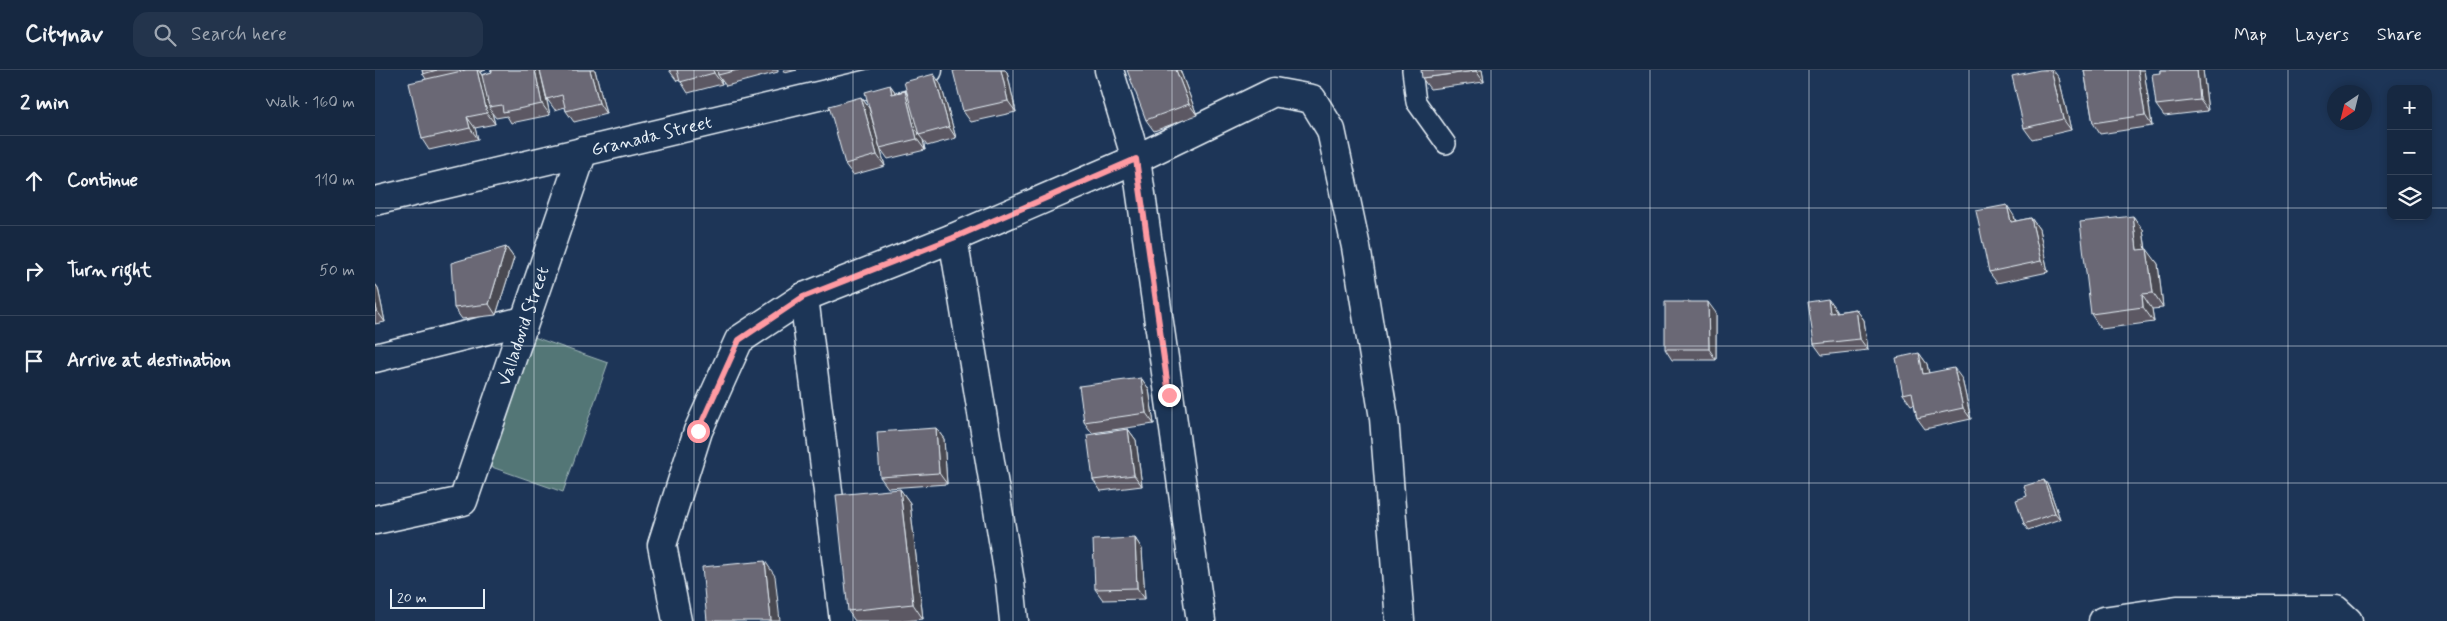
<!DOCTYPE html>
<meta charset="utf-8">
<style>
body{margin:0;font-family:Mynerve,sans-serif;background:#23344c;color:#f1f3f6}
.controls{position:absolute;right:15px;top:15px;display:grid;overflow:hidden;border-radius:10px;box-shadow:0 2px 8px #0003}
.controls button{width:45px;height:45px;display:grid;place-items:center;padding:0;border:0;border-bottom:1px solid #35445a;background:#162841;color:#f1f3f6;font:25px sans-serif}
.compass{position:absolute;left:1952px;top:15px;width:45px;height:45px;border-radius:50%;background:#162841;box-shadow:0 2px 8px #0003;rotate:215deg}
.scale{position:absolute;left:15px;bottom:12px;width:95px;box-sizing:border-box;padding-left:5px;border:2px solid #e8f1f8;border-top:0;font-size:14px;line-height:18px;white-space:nowrap;color:#e8f1f8;-webkit-text-stroke:4px #1d3557;paint-order:stroke}
.stop{position:absolute;width:15px;height:15px;margin:-11px;border:4px solid #ff9aa2;border-radius:50%;background:#fff}
.stop.end{background:#ff9aa2;border-color:#fff;box-shadow:0 1px 5px #0008}
.list{margin:0;padding:0;list-style:none}
h2{display:flex;justify-content:space-between;align-items:center;height:65px;margin:0;padding:0 20px;font-size:21px}
h2 small{font-size:16px;font-weight:400;color:#9ea6b1}
.list li{display:grid;grid-template-columns:32px 1fr auto;gap:15px;align-items:center;box-sizing:border-box;height:90px;padding:0 20px;border-top:1px solid #35445a}
.list b{display:block;font-size:19px;white-space:nowrap}
.list em{font-size:16px;font-style:normal;color:#9ea6b1}
.icon{flex:none;width:28px;height:28px;fill:none;stroke:currentColor;stroke-width:2;stroke-linecap:round;stroke-linejoin:round}
.map{position:relative;flex:none;width:2072px;height:551px;overflow:hidden}
header{display:flex;align-items:center;gap:30px;box-sizing:border-box;height:70px;padding:0 25px;background:#162841;border-bottom:1px solid #35445a}
header strong{font-size:24px}
nav{display:flex;gap:28px;margin-inline-start:auto;font-size:18px}
.search{width:350px;height:45px;background:#23344c;display:flex;align-items:center;gap:12px;box-sizing:border-box;padding:0 18px;border-radius:15px;color:#9ea6b1;font-size:19px}
main{display:flex}
aside{flex:1;background:#162841}
.map>svg:first-child{display:block}
</style>
<header>
<strong>Citynav</strong>
<div class="search"><svg class="icon" aria-label="search" viewBox="0 0 24 24"><circle cx="10" cy="10" r="6"/><path d="M15 15l6 6"/></svg>Search here</div>
<nav><a>Map</a><a>Layers</a><a>Share</a></nav>
</header>
<main>
<aside>
<h2>2 min<small>Walk · 160 m</small></h2>
<ul class="list">
<li><svg class="icon" aria-label="ahead" viewBox="0 0 24 24"><path d="M12 20V5M6 11l6-6 6 6"/></svg><div><b>Continue</b></div><em>110 m</em></li>
<li><svg class="icon" aria-label="right" viewBox="0 0 24 24"><path d="M7 20v-9h11M14 6l5 5-5 5"/></svg><div><b>Turn right</b></div><em>50 m</em></li>
<li><svg class="icon" aria-label="arrive" viewBox="0 0 24 24"><path d="M6 21V4h12l-3 4 3 4H6"/></svg><div><b>Arrive at destination</b></div></li>
</ul>
</aside>
<div class="map">
<svg width="2072" height="551" viewBox="0 0 2072 551">
<rect width="100%" height="100%" fill="#1d3557"/>
<filter id="ink" filterUnits="userSpaceOnUse"><feTurbulence type="fractalNoise" baseFrequency=".02" numOctaves="2"/><feDisplacementMap in="SourceGraphic" scale="10" xChannelSelector="R" yChannelSelector="G"/><feConvolveMatrix kernelMatrix="1 2 1 2 8 2 1 2 1" color-interpolation-filters="sRGB"/></filter>
<g filter="url(#ink)">
<path fill="#537676" stroke="#9eb4b7" d="M156,266l77,27 -45,129 -77,-27z"/>
<g fill="none" stroke-linecap="round" stroke-linejoin="round">
<g stroke="#e8f1f8" stroke-width="22">
<path id="service" d="M1037,0l4,32 30,42"/>
</g>
<g stroke="#e8f1f8" stroke-width="31">
<g id="minor">
<path d="M734,0l27,89 65,462"/>
<path id="s1" d="M0,131l553,-131"/>
<path d="M578,168l57,344 4,39"/>
<path d="M429,227l40,324"/>
<path d="M0,288l148,-37"/>
<path id="s2" d="M0,450l88,-19 120,-350"/>
<path d="M302,551l-15,-76 36,-114 41,-91 65,-43 149,-59 183,-79 138,-67 38,7 19,31 25,117 28,171 16,203"/>
<path d="M1728,551l74,-11h159l12,11"/>
</g>
</g>
<use href="#service" stroke="#1d3557" stroke-width="19"/>
<use href="#minor" stroke="#1d3557" stroke-width="28"/>
</g>
<path fill="#5b5964" stroke="#e8f1f8" d="M47,0h64l-6,2 2,3 10,-3v-1h-1l-1,-1h105l11,44 -32,8 -8,-11 -1,-4 -10,3 -8,-11 -3,-13 6,29 -39,8 -4,-7 -11,2 -4,-5 3,11 -20,4 3,11 -49,11 -7,-11 4,-60 -3,-5z
M294,0h109v2l-52,14 -6,-8 2,6 -34,9 -8,-13 -3,1z
M408,0h14l-12,3z
M582,0h48l2,2 9,40 -45,10 -8,-11z
M805,0l17,45 -43,16 -8,-11z
M1107,0l2,12 -54,7 -8,-11z
M1709,0h60l8,56 -52,8 -7,-11z
M1785,0h43l5,41 -44,5 -8,-11 4,-32z
M1684,8l12,52 -39,9 -8,-11z
M515,15l6,8 9,-2 3,4 33,-10 15,53 -29,8 -4,-6 2,10 -37,9 -8,-11z
M486,27l8,11 16,58 -32,9 -8,-11z
M1639,146l2,5 15,-3 8,11 9,43 -51,11 -8,-11z
M1758,146l10,14 3,19 12,15 5,44 -11,1 2,13 -53,7 -10,-15z
M131,177l8,11 -18,57 -34,4 -8,-11z
M0,214l3,4 7,34 -10,2z
M1453,229l8,11v2l20,-3 8,11 4,30 -46,5 -8,-11z
M1341,243v47h-44l-7,-11z
M1544,283l8,11 2,9 33,6 9,40 -46,10 -8,-11 -3,-14 -3,1 -8,-11z
M766,308l8,11 5,35 -62,9 -8,-11z
M561,358l8,11 3,45 -59,4 -8,-11z
M753,359l8,11 6,46 -41,5 -8,-11z
M1673,415l12,34 -32,11 -4,-6 3,-28z
M525,419l10,14 13,116 -18,2h-50l-7,-10z
M760,468l7,11 3,50 -42,1 -8,-11z"/>
<path fill="#4a4951" stroke="#e8f1f8" d="M102,0h1l6,8 5,29 3,6 3,11 -8,-11z
M160,0h5l10,45 -8,-11z
M215,0h5l11,44 -7,-11z
M338,0h5v5l2,3 2,6 -8,-11z
M626,0h4l2,2 9,40 -8,-11z
M801,0h4l17,45 -8,-11z
M1101,0h6l2,12 -8,-11z
M1676,0h2l6,8 12,52 -8,-11z
M1763,0h6l8,56 -7,-11z
M1822,0h6l5,41 -8,-11z
M559,4l7,11 15,53 -7,-11z
M515,15l8,11 -6,-2z
M530,21l8,11 6,33 4,5 2,10 -8,-11z
M486,27l8,11 16,58 -8,-11z
M92,47l8,11 3,11 -8,-11z
M1632,135l7,11 4,17 -7,-11z
M1758,146l10,14 5,35 -11,-15z
M1656,148l8,11 9,43 -7,-11z
M131,177l8,11 -18,57 -7,-11z
M1772,179l11,15 5,44 -10,-15z
M0,214l3,4 7,34 -8,-11 -2,-10z
M1767,224l10,15 2,13 -11,-15z
M1453,229l8,11 2,14 -8,-11z
M1333,232l8,11v47l-7,-11z
M1481,239l8,11 4,30 -8,-11z
M1544,283l8,11 4,21 -8,-11z
M1579,298l8,11 9,40 -8,-11z
M766,308l8,11 5,35 -8,-11z
M561,358l8,11 3,45 -8,-11z
M753,359l8,11 6,46 -8,-11z
M1669,410l4,5 12,34 -5,-6z
M525,419l10,14 13,116 -10,-15z
M760,468l7,11 3,50 -8,-11z
M390,491l10,15 5,45h-9z"/>
<path fill="#6a6874" stroke="#e8f1f8" d="M47,0h15l-14,4z
M91,0h11l10,43 -20,4 3,11 -48,11 -13,-56z
M116,0h44l7,34 -39,8 -1,-7 -13,2 -7,-32 10,-3z
M165,0h50l9,33 -33,8 -4,-16 -15,4z
M302,0h36l1,3 -34,9z
M342,0h21l-20,5z
M582,0h44l7,31 -45,10 -10,-40z
M752,0h49l13,34 -43,16z
M1046,0h55v1l-54,7z
M1665,0h11l12,49 -39,9 -12,-52z
M1709,0h54l7,45 -52,8z
M1785,0h37l3,30 -44,5 -4,-31 8,-1z
M559,4l15,53 -30,8 -15,-53z
M515,15l2,9 13,-3 12,48 -37,9 -15,-56z
M486,27l16,58 -32,9 -16,-58z
M1632,135l4,17 20,-4 10,43 -52,11 -13,-61z
M1758,146l4,34 10,-1 6,44 -11,1 1,13 -52,7 -11,-92z
M131,177l-17,57 -35,4 -3,-45z
M1453,229l2,14 26,-4 4,30 -46,5 -6,-42z
M0,231l2,10 -2,1z
M1290,232h43l1,47h-44z
M1544,283l4,21 31,-6 9,40 -46,10 -5,-26 -9,2 -7,-36z
M766,308l5,35 -62,9 -5,-36z
M561,358l3,45 -59,4 -3,-45z
M753,359l6,46 -41,5 -6,-45z
M1669,410l11,33 -31,11 -8,-24 11,-4 -3,-10z
M525,419l13,115 -65,7 -12,-116z
M760,468l2,50 -42,1 -2,-49z
M390,491l6,60h-64l-5,-54z"/>
</g>
<g fill="none" stroke-linecap="round" stroke-linejoin="round" filter="url(#ink)">
<path stroke="#ff9aa2" stroke-width="6" d="M323,361l41,-91 64,-43 150,-59 183,-79 33,236"/>
</g>
<path fill="none" stroke="#e8f1f8" stroke-width="1" stroke-opacity="0.55" d="M159,0v551M319,0v551M478,0v551M638,0v551M797,0v551M956,0v551M1116,0v551M1275,0v551M1434,0v551M1594,0v551M1753,0v551M1913,0v551M0,138h2016M2053,138h19M0,276h2072M0,413h2072"/>
<g text-anchor="middle" stroke-width="4.5" stroke-linejoin="round" paint-order="stroke">
<g font-size="18" fill="#e8f1f8" stroke="#1d3557">
<text dy="6" stroke="none"><textPath href="#s1" startOffset="284">Granada Street</textPath></text>
<text dy="6" stroke="none"><textPath href="#s2" startOffset="275">Valladovid Street</textPath></text>
</g>
</g>
</svg>
<div class="controls">
<button>+</button>
<button>−</button>
<button><svg class="icon" aria-label="layers" viewBox="0 0 24 24"><path d="M12 4l9 5-9 5-9-5zM3 14l9 5 9-5"/></svg></button>
</div>
<svg class="compass" viewBox="-18 -18 36 36"><path d="M0-13l5 13h-10z" fill="#e53935"/><path d="M0 13l5-13h-10z" fill="#9ea6b1"/></svg>
<div class="scale">20 m</div>
<div class="stop" style="left:323px;top:361px"></div>
<div class="stop end" style="left:794px;top:325px"></div>
</div>
</main>
